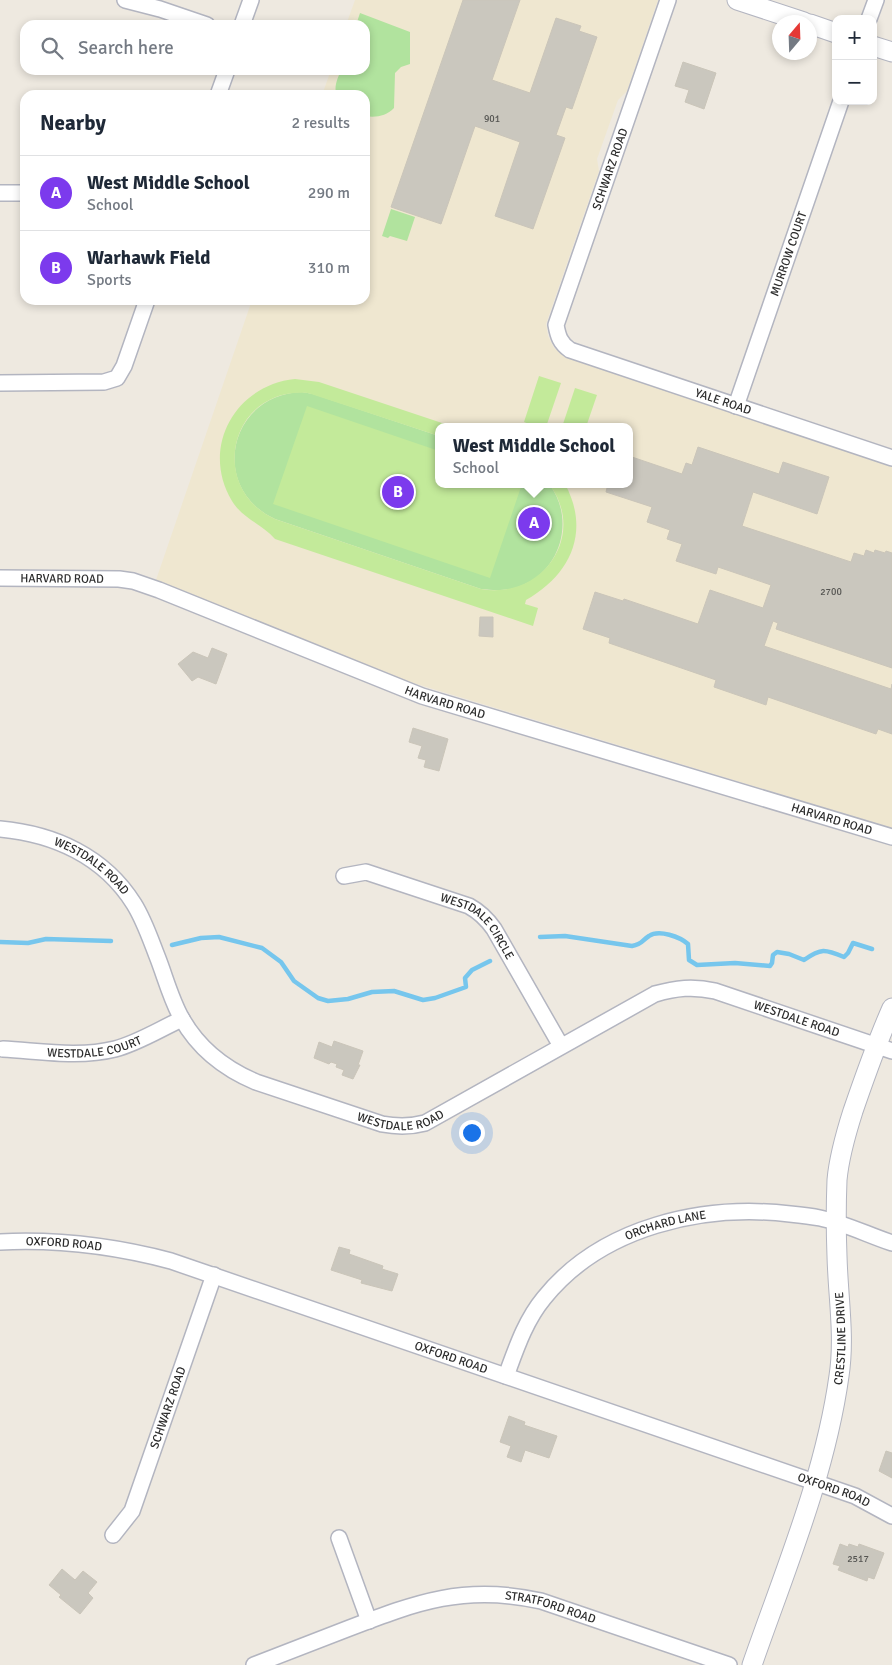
<!DOCTYPE html>
<meta charset="utf-8">
<style>
body{margin:0;font-family:Signika,sans-serif;background:#f2f2f3;color:#1f2937}
.controls{position:absolute;right:15px;top:15px;display:grid;overflow:hidden;border-radius:10px;box-shadow:0 2px 8px #0003}
.controls button{width:45px;height:45px;display:grid;place-items:center;padding:0;border:0;border-bottom:1px solid #e0e1e3;background:#fff;color:#1f2937;font:25px sans-serif}
.compass{position:absolute;left:772px;top:15px;width:45px;height:45px;border-radius:50%;background:#fff;box-shadow:0 2px 8px #0003;rotate:19deg}
.you{position:absolute;left:471px;top:1132px;width:18px;height:18px;margin:-12px;border:4px solid #fff;border-radius:50%;background:#1a73e8;box-shadow:0 0 0 8px #1a73e833}
.badge{display:grid;place-items:center;width:32px;height:32px;border-radius:50%;background:#7c3aed;color:#fff;font-size:16px;font-weight:700}
.pin{position:absolute;translate:-50% -50%;border:2px solid #fff;box-shadow:0 1px 5px #0006}
.popup{position:absolute;left:435px;top:423px;width:198px;height:65px;box-sizing:border-box;display:grid;place-content:center;border-radius:10px;background:#fff;filter:drop-shadow(0 1px 4px #0005);font-size:16px;white-space:nowrap;color:#747a83}
.popup b{font-size:19px;color:#1f2937}
.popup::after{content:'';position:absolute;left:50%;top:100%;margin-left:-10px;border:10px solid transparent;border-top-color:#fff}
.list{margin:0;padding:0;list-style:none}
h2{display:flex;justify-content:space-between;align-items:center;height:65px;margin:0;padding:0 20px;font-size:21px}
h2 small{font-size:16px;font-weight:400;color:#747a83}
.list li{display:grid;grid-template-columns:32px 1fr auto;gap:15px;align-items:center;box-sizing:border-box;height:75px;padding:0 20px;border-top:1px solid #e0e1e3}
.list b{display:block;font-size:19px;white-space:nowrap}
.list p{margin:0;font-size:16px;white-space:nowrap;color:#747a83}
.list em{font-size:16px;font-style:normal;color:#747a83}
.icon{flex:none;width:28px;height:28px;fill:none;stroke:currentColor;stroke-width:2;stroke-linecap:round;stroke-linejoin:round}
.map{position:relative;flex:none;width:892px;height:1665px;overflow:hidden}
.search{position:absolute;background:#fff;box-shadow:0 2px 8px #0003;left:20px;top:20px;width:350px;height:55px;display:flex;align-items:center;gap:12px;box-sizing:border-box;padding:0 18px;border-radius:15px;color:#747a83;font-size:19px}
.panel{position:absolute;background:#fff;box-shadow:0 2px 8px #0003;left:20px;top:90px;width:350px;height:215px;border-radius:15px}
.map>svg:first-child{display:block}
</style>
<div class="map">
<svg width="892" height="1665" viewBox="0 0 892 1665">
<rect width="100%" height="100%" fill="#eee9e0"/>
<path fill="#efe7d0" fill-rule="evenodd" d="M355,0h303l-31,91 -9,9 -21,59 2,12 -53,153 2,12 6,12 11,8 327,111v361l-485,-147 -251,-101 96,-280h113v-205h-43l9,-25h34v-45h-19zM439,427h190v57h-190z"/>
<path fill="#b1e39e" d="M360,13l50,19v32l-9,3 -6,6 -1,35c-8,8 -18,10 -29,8v-21h-28c-4,-8 1,-17 4,-25h24v-45h-9z
M391,209l24,8 -8,24 -17,-5 -2,2 -6,-2z
M302,392l11,2 126,42v48h110c26,33 13,85 -26,101 -13,6 -27,6 -42,4l-206,-70c-67,-31 -46,-125 27,-127z"/>
<path fill="#c3ea9a" d="M539,376l22,7 -15,44h-9l-13,-5z
M295,379l24,3 135,45h-15v9l-131,-43c-77,-7 -102,94 -33,126l206,70c61,11 107,-54 68,-105h16c26,48 5,91 -39,116l-1,4 13,4 -5,18 -258,-87c-13,-15 -32,-20 -43,-38 -32,-53 3,-116 63,-122z
M575,388l22,7 -11,32h-24z
M307,406l132,45v33h83l-32,94 -217,-74z"/>
<g fill="none" stroke-linecap="round" stroke-linejoin="round">
<path stroke="#76c6ed" stroke-width="4.5" d="M540,937l25,-1 67,10c11,-2 9,-5 17,-10 10,-7 31,1 39,8l1,16 8,5 38,-2 35,3 2,-3 1,-8 4,-3 12,2 15,6c17,-12 21,-11 40,-3l4,-4 5,-10 19,6
M0,942l28,1 18,-4 65,2
M172,945l29,-7 18,-1 43,11 19,14 13,19 24,17 10,3 20,-2 24,-7 22,-1 29,9 12,-2 31,-11 -1,-9 7,-8 18,-9"/>
</g>
<path fill="#cac7be" stroke="#cac5b9" d="M463,0h57l-28,80 38,13 26,-75 25,8 -2,5 18,6 -25,72 -6,-2 -10,28 9,3 -32,91 -38,-13 25,-74 -45,-16 -34,98 -50,-17z
M683,62l33,11 -12,36 -19,-7 4,-12 -14,-4z
M698,447l81,27 4,-12 46,15 -12,37 -64,-22 -11,34 109,36 3,-9 10,3 2,-6 8,3 1,-3 10,3 1,-2 6,2v115l-116,-39 2,-6 -5,-2 -9,25 127,43 1,-5v50l-14,-5 -2,5 -108,-37 -2,8 -52,-18 2,-7 -107,-37 1,-5 -27,-9 12,-37 28,9 1,-2 74,25 12,-34 53,18 8,-23 -53,-18 -2,7 -40,-13 6,-17 -15,-5 3,-9 -23,-8 5,-15 -46,-15 2,-8h21v-28l53,18 4,-11 6,2z
M480,617h13v20l-14,-1z
M212,648l15,6 -11,30 -18,-7 -6,4 -14,-17 15,-12 15,6z
M413,728l35,11 -9,32 -15,-4 2,-7 -8,-2 4,-12 -13,-4z
M334,1041l29,10 -5,14h2l-7,14 -11,-4 2,-5 -8,-3 1,-3 -6,-2 -2,2 -15,-6 5,-16 13,5z
M339,1247l11,3 -1,4 34,12 -1,3 16,5 -6,17 -31,-8 1,-3 -31,-10z
M509,1416l16,6 -1,3 33,11 -8,22 -24,-8 -4,12 -14,-5 4,-11 -11,-4z
M886,1451l6,2v25l-13,-7z
M840,1544l8,3 1,-3 9,3 1,-3 25,9 -10,26 -6,-2 -1,4 -29,-11 2,-4 -7,-2z
M62,1569l13,11 8,-9 14,11 -9,11 5,5 -13,16 -21,-17 2,-2 -12,-10z"/>
<g fill="none" stroke-linecap="round" stroke-linejoin="round">
<g stroke="#b3b5c0" stroke-width="18">
<g id="minor">
<path d="M125,0l35,9 47,16"/>
<path id="s1" d="M668,0l-112,325c2,11 4,18 14,25l322,108"/>
<path d="M869,19l7,-19"/>
<path d="M242,25l9,-25"/>
<path d="M218,95l9,-25"/>
<path d="M0,193h25"/>
<path d="M0,383l104,-1 13,-4 7,-12 23,-66"/>
<path id="s2" d="M736,406l105,-305"/>
<path id="s3" d="M0,578l119,1 14,2 26,9 263,106 470,141"/>
<path id="s4" d="M0,829c54,5 104,27 134,75 10,16 16,34 23,52 8,20 14,44 25,63 17,30 43,50 74,63l126,42c16,3 28,3 43,-1l230,-129c21,-6 38,-8 60,-3l177,60"/>
<path id="s5" d="M344,876l22,-4 103,34c11,6 18,13 25,23l67,117"/>
<path id="s6" d="M3,1049c37,2 76,9 112,0 23,-6 45,-20 67,-30"/>
<path id="s7" d="M0,1242c59,-3 114,4 171,19l684,235 37,20"/>
<path id="s8" d="M506,1376c10,-27 19,-55 38,-78 58,-72 159,-94 246,-84 10,1 20,2 30,4 24,5 48,17 72,25"/>
<path id="s9" d="M113,1535l19,-24 82,-236"/>
<path d="M339,1538l30,83"/>
<path id="s10" d="M254,1665c31,-12 62,-24 93,-36 70,-27 118,-45 194,-28l188,64"/>
</g>
</g>
<g stroke="#b3b5c0" stroke-width="21">
<g id="tertiary">
<path d="M737,0l67,22"/>
<path d="M810,24l26,9"/>
<path d="M873,46l19,6"/>
<path id="s11" d="M752,1665c33,-95 73,-189 87,-289 6,-40 -1,-79 -2,-120 -1,-25 -1,-51 0,-76 2,-23 9,-47 16,-69 12,-35 24,-69 39,-103"/>
</g>
</g>
<use href="#minor" stroke="#fff" stroke-width="15"/>
<use href="#tertiary" stroke="#fff" stroke-width="19"/>
</g>
<g text-anchor="middle" stroke-width="4" stroke-linejoin="round" paint-order="stroke">
<g font-size="10" fill="#545451">
<text x="492" y="122">901</text>
<text x="831" y="595">2700</text>
<text x="858" y="1562">2517</text>
</g>
<g font-size="12" fill="#2d2d2d" stroke="#fff">
<text transform="translate(610 169) rotate(-71)" y="4">SCHWARZ ROAD</text>
<text dy="4" stroke="none"><textPath href="#s2" startOffset="161">MURROW COURT</textPath></text>
<text dy="4" stroke="none"><textPath href="#s1" startOffset="535">YALE ROAD</textPath></text>
<text dy="4" stroke="none"><textPath href="#s3" startOffset="62">HARVARD ROAD</textPath></text>
<text dy="4" stroke="none"><textPath href="#s3" startOffset="468">HARVARD ROAD</textPath></text>
<text dy="4" stroke="none"><textPath href="#s3" startOffset="872">HARVARD ROAD</textPath></text>
<text dy="4" stroke="none"><textPath href="#s4" startOffset="101">WESTDALE ROAD</textPath></text>
<text dy="4" stroke="none"><textPath href="#s5" startOffset="150">WESTDALE CIRCLE</textPath></text>
<text dy="4" stroke="none"><textPath href="#s4" startOffset="970">WESTDALE ROAD</textPath></text>
<text dy="4" stroke="none"><textPath href="#s6" startOffset="92">WESTDALE COURT</textPath></text>
<text dy="4" stroke="none"><textPath href="#s4" startOffset="535">WESTDALE ROAD</textPath></text>
<text dy="4" stroke="none"><textPath href="#s8" startOffset="232">ORCHARD LANE</textPath></text>
<text dy="4" stroke="none"><textPath href="#s7" startOffset="64">OXFORD ROAD</textPath></text>
<text dy="4" stroke="none"><textPath href="#s11" startOffset="340">CRESTLINE DRIVE</textPath></text>
<text dy="4" stroke="none"><textPath href="#s7" startOffset="469">OXFORD ROAD</textPath></text>
<text dy="4" stroke="none"><textPath href="#s9" startOffset="140">SCHWARZ ROAD</textPath></text>
<text dy="4" stroke="none"><textPath href="#s7" startOffset="874">OXFORD ROAD</textPath></text>
<text dy="4" stroke="none"><textPath href="#s10" startOffset="310">STRATFORD ROAD</textPath></text>
</g>
</g>
</svg>
<div class="controls">
<button>+</button>
<button>−</button>
</div>
<svg class="compass" viewBox="-18 -18 36 36"><path d="M0-13l5 13h-10z" fill="#e53935"/><path d="M0 13l5-13h-10z" fill="#747a83"/></svg>
<div class="you"></div>
<div class="pin badge" style="left:534px;top:523px">A</div>
<div class="popup"><b>West Middle School</b>School</div>
<div class="pin badge" style="left:398px;top:492px">B</div>
<div class="search"><svg class="icon" aria-label="search" viewBox="0 0 24 24"><circle cx="10" cy="10" r="6"/><path d="M15 15l6 6"/></svg>Search here</div>
<section class="panel">
<h2>Nearby<small>2 results</small></h2>
<ul class="list">
<li><span class="badge">A</span><div><b>West Middle School</b><p>School</p></div><em>290 m</em></li>
<li><span class="badge">B</span><div><b>Warhawk Field</b><p>Sports</p></div><em>310 m</em></li>
</ul>
</section>
</div>
